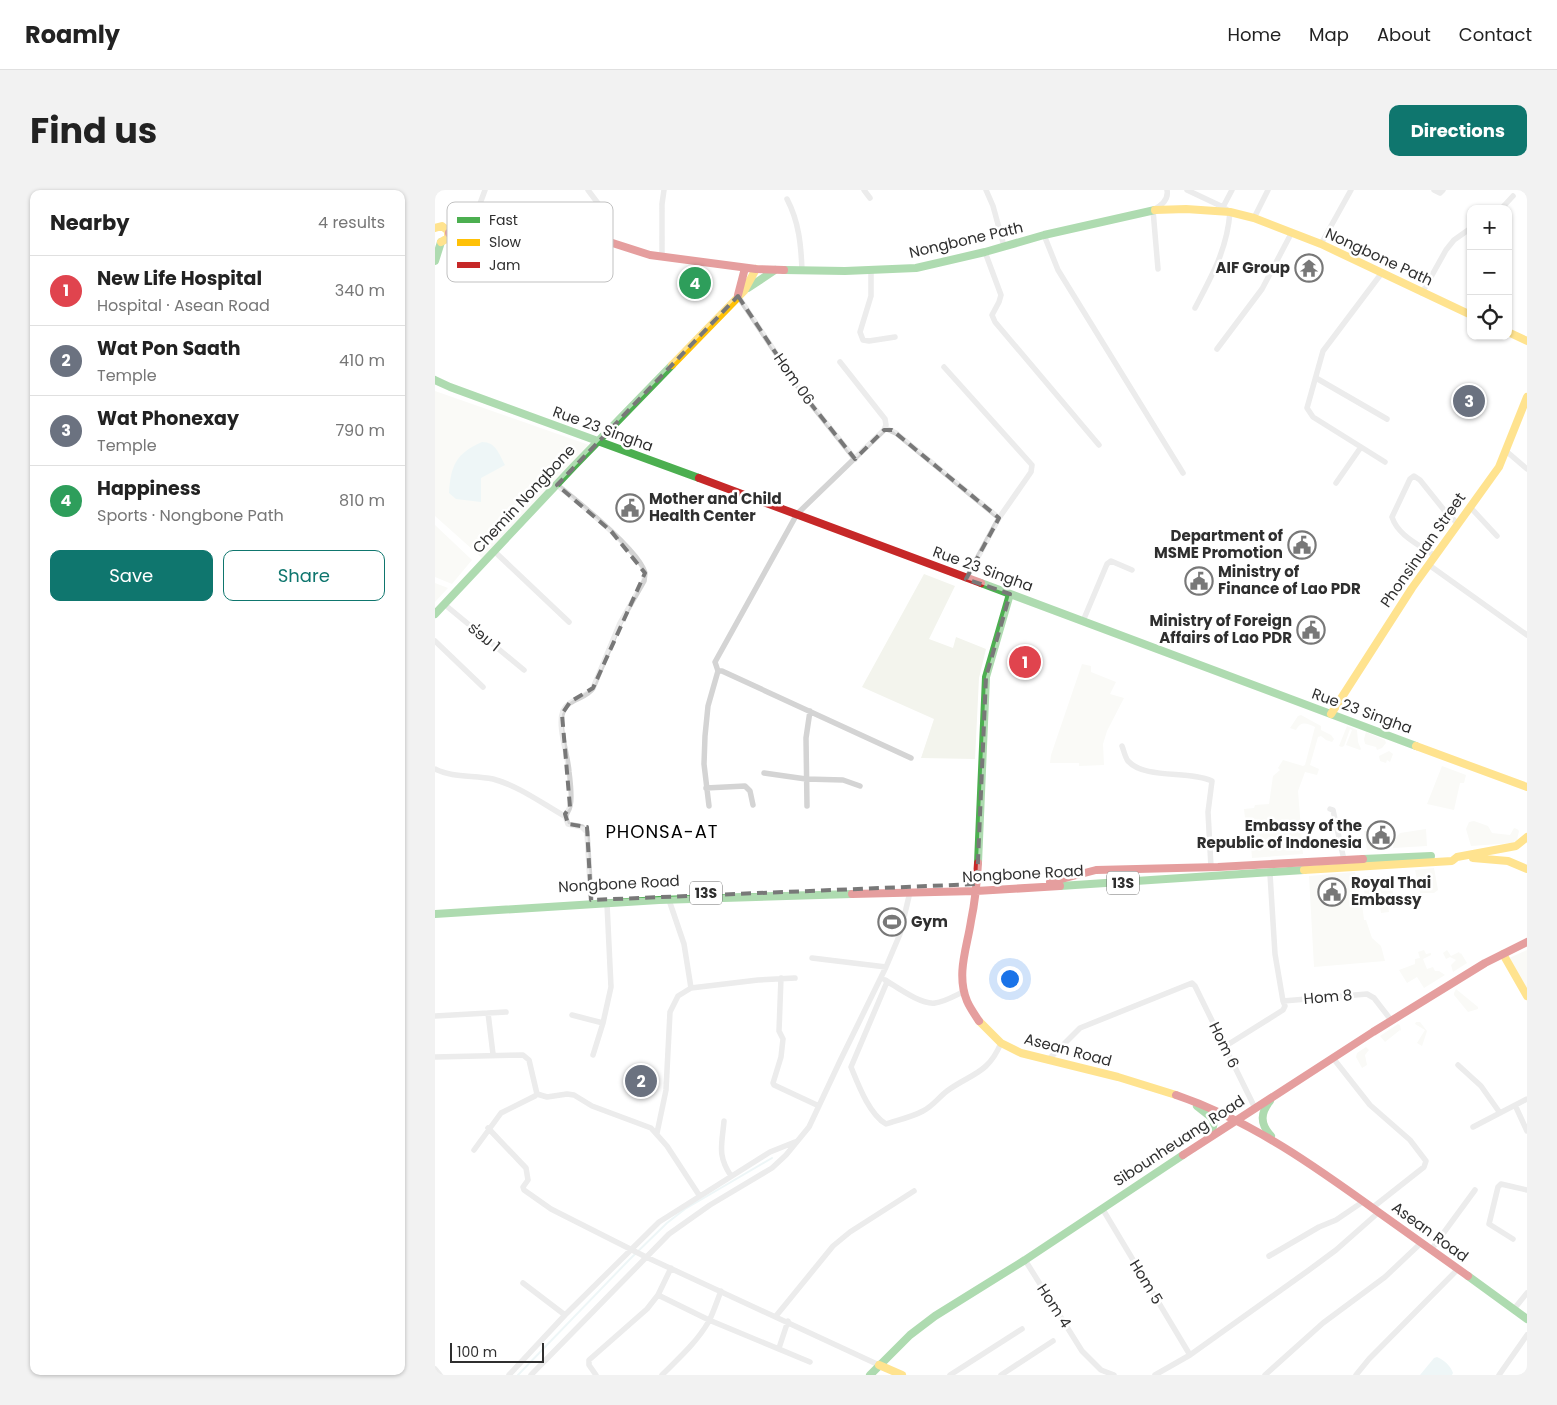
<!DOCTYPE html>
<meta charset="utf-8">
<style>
body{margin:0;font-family:Poppins,"Noto Sans Lao",sans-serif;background:#f2f2f2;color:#222}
.controls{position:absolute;right:15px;top:15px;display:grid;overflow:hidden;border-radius:10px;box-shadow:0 1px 4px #0004}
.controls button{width:45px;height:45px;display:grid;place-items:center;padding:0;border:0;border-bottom:1px solid #e0e0e0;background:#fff;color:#222;font:25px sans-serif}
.scale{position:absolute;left:15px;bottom:12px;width:94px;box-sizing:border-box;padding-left:5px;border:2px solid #2f2f2f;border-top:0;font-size:14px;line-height:18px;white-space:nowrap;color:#2f2f2f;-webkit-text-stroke:4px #fff;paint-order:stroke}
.you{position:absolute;left:574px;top:788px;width:18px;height:18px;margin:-12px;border:4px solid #fff;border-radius:50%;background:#1a73e8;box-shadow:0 0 0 8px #1a73e833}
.badge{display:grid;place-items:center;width:32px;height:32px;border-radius:50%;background:#0f766e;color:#fff;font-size:16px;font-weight:700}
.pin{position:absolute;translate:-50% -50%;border:2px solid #fff;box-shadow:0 1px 5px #0006}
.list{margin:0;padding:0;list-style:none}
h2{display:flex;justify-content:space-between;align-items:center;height:65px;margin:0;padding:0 20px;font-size:21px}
h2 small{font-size:16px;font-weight:400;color:#767676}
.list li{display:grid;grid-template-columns:32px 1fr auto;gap:15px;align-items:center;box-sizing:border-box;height:70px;padding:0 20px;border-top:1px solid #e0e0e0}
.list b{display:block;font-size:19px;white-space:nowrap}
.list p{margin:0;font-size:16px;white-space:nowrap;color:#767676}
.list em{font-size:16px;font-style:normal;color:#767676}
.actions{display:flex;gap:10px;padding:15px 20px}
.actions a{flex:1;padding:11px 0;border:1px solid #0f766e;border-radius:10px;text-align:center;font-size:18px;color:#0f766e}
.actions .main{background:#0f766e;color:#fff}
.icon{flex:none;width:28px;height:28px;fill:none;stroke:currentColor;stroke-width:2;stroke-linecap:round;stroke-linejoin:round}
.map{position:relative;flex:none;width:1092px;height:1185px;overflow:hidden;border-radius:10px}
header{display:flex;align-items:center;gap:30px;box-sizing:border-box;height:70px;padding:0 25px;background:#fff;border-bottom:1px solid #e0e0e0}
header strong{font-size:24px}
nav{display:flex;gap:28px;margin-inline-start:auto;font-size:18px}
.intro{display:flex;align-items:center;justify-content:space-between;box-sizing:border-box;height:120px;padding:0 30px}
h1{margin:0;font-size:35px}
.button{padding:12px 22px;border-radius:10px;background:#0f766e;color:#fff;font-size:18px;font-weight:700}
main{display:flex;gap:30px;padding:0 30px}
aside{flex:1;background:#fff;border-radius:10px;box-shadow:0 1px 4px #0004}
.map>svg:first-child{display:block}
</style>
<header>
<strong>Roamly</strong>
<nav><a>Home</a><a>Map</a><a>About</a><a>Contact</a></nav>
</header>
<div class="intro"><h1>Find us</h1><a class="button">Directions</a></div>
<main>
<aside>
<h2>Nearby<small>4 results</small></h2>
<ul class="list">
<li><span class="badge" style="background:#e0444e">1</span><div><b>New Life Hospital</b><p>Hospital · Asean Road</p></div><em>340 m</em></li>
<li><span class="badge" style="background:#6b7280">2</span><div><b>Wat Pon Saath</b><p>Temple</p></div><em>410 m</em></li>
<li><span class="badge" style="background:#6b7280">3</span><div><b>Wat Phonexay</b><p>Temple</p></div><em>790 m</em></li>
<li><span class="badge" style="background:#2e9e5b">4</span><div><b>Happiness</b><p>Sports · Nongbone Path</p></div><em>810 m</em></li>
</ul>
<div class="actions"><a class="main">Save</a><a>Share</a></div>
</aside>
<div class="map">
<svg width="1092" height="1185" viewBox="0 0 1092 1185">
<rect width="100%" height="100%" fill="#fff"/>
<path fill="#f3f4ed" d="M0,201l154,54 -107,113 -47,-42z
M0,335l37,35 -20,24 -17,-7z
M489,384l31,12 -26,53 24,9 3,-11 30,12 -7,29 -4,81 -54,-1 13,-39 -72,-32z
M0,393l13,5 -13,14z
M647,474l9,2v6l25,10 -6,12 14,4 -17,33 -4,13 1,21 -25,1v-3h-29l1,-8z
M866,525l20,11v4l10,5 3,4 -2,3 -6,-2 -5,-4 -3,1 -8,28 9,4 -2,6 -12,-3 -7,19 5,63 -51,4 -2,-24h-5l-2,-11h5v-4l-3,-1 -1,-9 10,-1 1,-3 14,-1 4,-28 7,-6 -2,-2 5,-8 20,6 2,-1 10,-38c-9,-4 -14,-6 -19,3l-6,-2 8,-12z
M912,536l10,4 1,12 3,7 -1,1 -14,-5 6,-15 -2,-1 -6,17 -2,1 -3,-1z
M931,542l19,8 1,3 -4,5 -5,2 -1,-3 -11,-3 -1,-5z
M954,561l4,3 -3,8 -3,-2 -1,3 -6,-2 -1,-5z
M1007,576l24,9 -2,8h-4l-6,27 -27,-6z
M1039,631l14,5 4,7 18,2 4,-7 3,1 2,2 -2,9 -5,3 -41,3 -5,-17 3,-7z
M939,638l5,2 4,18 -16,2 -3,-19z
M991,639l1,17 -34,2 1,-8 6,-7z
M999,678l4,22 -4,3h-14l-5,-23z
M920,682l7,31 2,17h2l6,18 9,8 4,15 -71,6 -5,-91z
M937,686l2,22h-9l-2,-21z
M948,690l3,1 1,6 6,3v6l-6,1 2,15 -8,1 -4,-27 2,-4z
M989,760l2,4 5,-1v2l-8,4 4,10 6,-2 2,4h4l6,4 -21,13 -7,-11 -10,6 -8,-13 16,-6v-5l5,-1 -2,-6z
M1012,760l4,6 8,-4 1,2 1,-1 6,10 -14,9 -2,-7 5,-5 -6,-3 -4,2 -3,-6z
M1092,760v40l-18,-32z
M1021,799l22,18v2l-10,3 -14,-17v-2z
M981,832h4l7,9 -5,15 -5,-3 8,-13 -10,-6z
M963,834l2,1 1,6 -1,-1 -15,12 -5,-6z
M931,857l3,3 -4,5 2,10 -5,3 -6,-11 1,-4z"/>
<path fill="#d9ecee" d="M47,252c14,0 17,12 23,23l-24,13v24l-25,-3 -7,-6c2,-27 6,-39 33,-51z
M1002,1167c7,3 14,9 16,16l-1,2h-32l14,-17z"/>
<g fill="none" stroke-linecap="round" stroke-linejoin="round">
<path stroke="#d9ecee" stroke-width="2" d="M83,1185l111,-115 38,-37 18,-14 87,-51"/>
<path stroke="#d4d4d4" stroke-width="5.5" d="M153,0l15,20 -10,27
M429,0l6,8
M551,0l7,16 11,40
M752,0l36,17 7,5c-3,38 -18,63 -35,96
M999,0l6,3 3,-3
M352,9c12,23 14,46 15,71
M788,17l9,-17
M1066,19l12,-13
M819,28l14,-28
M35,41l15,-41
M609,45l14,35 125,203
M886,54l30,-54
M550,62l16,43 -2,7 -7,13 3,7 104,123
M227,67v-53l2,-14
M723,79l-5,-59c8,-4 16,-10 14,-20
M436,80v26l-11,36 3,8 6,1 26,-4
M946,84l-58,77 -16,57 6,9 72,45
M74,86l23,-10 57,-5 7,-6 11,-13
M987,103l24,-43 8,-10 17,-12
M303,106l65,98 52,65
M782,159l45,-60 30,-57
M509,177l88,98 -1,7 -32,46 -33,61
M881,188l71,41
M449,240l3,-1 9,4 103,85
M1071,261l21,18
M901,293l25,-36
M122,295c20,16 82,65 88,88l-1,8 -24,42 -27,65c-7,11 -24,10 -30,23 -6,15 5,44 6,61 1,8 3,27 1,34 -2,9 -7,7 -2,18l14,3 5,5 4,68
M1035,317l27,29
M59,361l75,71
M1000,366c-15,-11 -37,-20 -43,-39l18,-38 4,-3 6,4 24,30 14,14
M994,375l98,70
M9,414l80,66
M648,431l24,-57 4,-3 21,9
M0,451l48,46
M283,481h4l189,87
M687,556c2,5 3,11 6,15 18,19 61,9 84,20l-4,31 3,55
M0,579c17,9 39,6 58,10 26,7 50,25 73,38
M329,583l42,6 37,1 17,6
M271,598l39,-2 5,5 3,14
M274,616l-5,-42 1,-28 3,-30 10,-35 -3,-9 82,-148 87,-84 2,-5 -1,-6 -45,-57
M372,616l-1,-68 4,-27
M895,619l3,1 11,50
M377,768l74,9
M346,788l-2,53 4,8 -2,18 -8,26 1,2 45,21
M450,790c12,7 36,25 50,23 10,-1 21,-8 30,-12
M452,792l-36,85c7,17 18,47 35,57 12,-4 26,-7 37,-13 10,-5 16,-14 24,-20 25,-18 41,-17 54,-48
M256,798l67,-8 37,-2
M848,811l84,-7 7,4 17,22
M53,823l5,41
M137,825l31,8
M0,826l71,-4
M789,857l59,-37 2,-4 -2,-5 -8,-47 -5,-80
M158,865l10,-32 8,-36 -4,-83
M0,867l88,-2 6,5 8,34 -2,2 -34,17 -27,37
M898,868l37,47 40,35 16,21 -2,6 -52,41
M613,870l32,-32 112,-45 3,3 60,122
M1023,875l23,21 19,27
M102,904l10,3 20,-3 7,1 18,11 59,22 16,18 32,49
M1080,915l12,26
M289,931c-2,24 -7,34 7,55
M1038,937l54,-28
M53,938l38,40 2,12 -5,7 1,3 27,19 95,48 233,108
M222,943l9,-43 4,-78 8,-16 13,-8 -7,-44 -15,-44
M667,1018l88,147
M1078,1049l-24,-15 9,-37 3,-3 26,6
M996,1060l44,-60
M834,1066l50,-29 17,-7 28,-19
M590,1070l57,91 19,19 13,5
M88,1093l42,32
M223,1105l51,25 101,42
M1079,1119l13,-16
M341,1126l57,-70 17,-14 64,-41
M344,1158l9,-27
M0,1179l5,6
M74,1185l56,-60 94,-93 111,-70 25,-10
M96,1185l138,-141 41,-29 62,-37 14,-13 23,-28 31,-66 46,-94 14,-33 10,-42
M161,1185l-7,-10v-5l58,-51 11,-14 13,-27
M227,1185c17,-17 35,-33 47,-54 5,-10 8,-20 12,-30
M515,1185l72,-46
M566,1185l52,-34
M720,1185l35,-20 119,-85 27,-20 43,-38
M830,1185l58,-52 62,-46 36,-34
M921,1185l13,-16 89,-90
M1064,1185l28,-40"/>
<path stroke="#4caf50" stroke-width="8" d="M0,71l6,-19
M349,80l61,1 71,-3 69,-16 59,-17 111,-25
M313,98l27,-18
M0,190l15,7 249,91
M546,393l435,163
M0,424l139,-148 98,-101
M928,669l68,-3
M543,673l8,-186 24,-83
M625,696l244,-16
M0,724l224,-14 193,-6
M835,911c-10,12 -10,23 1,35
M762,916l14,11 3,5 -2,9 -4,6
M1033,1086l59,43
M435,1185l40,-40 25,-19 90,-56 158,-105"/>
<path stroke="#ffc107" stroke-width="8" d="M720,20l31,-1 44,3 24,6 67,26 150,71
M0,38l7,-2 6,5v7l-7,4
M1073,142l19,9
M237,175l72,-74 12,-22
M896,524l81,-126 87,-121 28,-70
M981,556l111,41
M1038,668l35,3 19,8
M869,680l148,-9 5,-4 59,-11 11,-9
M1068,764l24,42
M544,831l22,22 20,10 97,24 58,18
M444,1175l23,10"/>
<path stroke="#c62828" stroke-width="8" d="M14,43l62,-6 31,-1 30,4 78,25 106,14 28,1
M303,105l7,-27
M264,288l282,105
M543,673c-1,19 -3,39 -7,58 -4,27 -15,53 -4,80 3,7 8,14 12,20
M615,692l46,-12 122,-3 145,-8
M417,704l124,-3 84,-5
M741,905c76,26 140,72 205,119 29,21 58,41 87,62
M748,965l190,-123 112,-69 42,-21"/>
</g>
<path d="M0 0H1092V1185H0ZM303,106l65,98 52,65 29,-29h8l107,88 -33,61 44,15 -24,83 -9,207 -386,16 -4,-73 -19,-3 -3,-10 5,-7 -8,-93 8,-12 23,-14 52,-115 -34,-42 -54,-46z" fill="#fff" fill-opacity=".55" fill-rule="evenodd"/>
<path fill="none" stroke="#787878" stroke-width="4" stroke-dasharray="10 6" stroke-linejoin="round" d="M303,106l65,98 52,65 29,-29h8l107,88 -33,61 44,15 -24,83 -9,207 -386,16 -4,-73 -19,-3 -3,-10 5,-7 -8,-93 8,-12 23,-14 52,-115 -34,-42 -54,-46z"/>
<defs>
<g id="temple-ring" transform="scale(1.4375)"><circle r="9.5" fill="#fff" stroke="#787878" stroke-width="1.5"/><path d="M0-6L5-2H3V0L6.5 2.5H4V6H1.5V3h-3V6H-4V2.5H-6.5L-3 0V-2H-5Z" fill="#787878"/></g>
<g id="civic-ring" transform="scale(1.4375)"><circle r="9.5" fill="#fff" stroke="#787878" stroke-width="1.5"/><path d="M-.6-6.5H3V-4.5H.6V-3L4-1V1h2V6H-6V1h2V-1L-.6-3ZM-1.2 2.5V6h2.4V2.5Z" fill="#787878"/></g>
<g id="stadium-ring" transform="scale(1.4375)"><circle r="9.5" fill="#fff" stroke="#787878" stroke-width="1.5"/><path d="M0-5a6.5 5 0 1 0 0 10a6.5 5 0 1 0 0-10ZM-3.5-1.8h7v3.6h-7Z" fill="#787878"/></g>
</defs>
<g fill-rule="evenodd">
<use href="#temple-ring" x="874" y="78"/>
<use href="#civic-ring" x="195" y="318"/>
<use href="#civic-ring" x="867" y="355"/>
<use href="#civic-ring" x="764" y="391"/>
<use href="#civic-ring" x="876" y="440"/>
<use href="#civic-ring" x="946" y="645"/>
<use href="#civic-ring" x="897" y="702"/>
<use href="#stadium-ring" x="457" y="732"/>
</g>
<g text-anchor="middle" stroke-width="5" stroke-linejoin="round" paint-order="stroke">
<g fill="#fff" stroke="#6d6d6d" stroke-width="1">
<rect x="672" y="681.5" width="32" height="23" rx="4"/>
<rect x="255" y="691.5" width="32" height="23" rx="4"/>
</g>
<g font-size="14" font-weight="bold" fill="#2f2f2f">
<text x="688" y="698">13S</text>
<text x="271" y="708">13S</text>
</g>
<g font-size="15" fill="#2f2f2f" stroke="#fff">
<text transform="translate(531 50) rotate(-13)" y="5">Nongbone Path</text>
<text transform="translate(944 67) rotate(25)" y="5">Nongbone Path</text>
<text transform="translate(359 189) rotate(55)" y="5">Hom 06</text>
<text transform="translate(168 239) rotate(20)" y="5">Rue 23 Singha</text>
<text transform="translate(89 309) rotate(-47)" y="5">Chemin Nongbone</text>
<text transform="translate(988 360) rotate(-55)" y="5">Phonsinuan Street</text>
<text transform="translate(548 379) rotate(20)" y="5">Rue 23 Singha</text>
<text transform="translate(49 447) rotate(39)" y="5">ຮ່ອມ 1</text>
<text transform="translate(927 521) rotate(20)" y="5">Rue 23 Singha</text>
<text transform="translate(588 684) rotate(-3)" y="5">Nongbone Road</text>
<text transform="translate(184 694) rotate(-3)" y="5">Nongbone Road</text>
<text transform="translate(893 807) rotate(-5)" y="5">Hom 8</text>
<text transform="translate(789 855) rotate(64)" y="5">Hom 6</text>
<text transform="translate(633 860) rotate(15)" y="5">Asean Road</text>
<text transform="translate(744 951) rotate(-33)" y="5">Sibounheuang Road</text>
<text transform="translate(995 1042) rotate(36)" y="5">Asean Road</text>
<text transform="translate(711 1092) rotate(59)" y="5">Hom 5</text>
<text transform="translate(619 1116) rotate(57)" y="5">Hom 4</text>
</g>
<g font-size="15" font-weight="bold" fill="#2f2f2f" stroke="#fff" text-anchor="end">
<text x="855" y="83">AIF Group</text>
<text x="214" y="314" text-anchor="start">Mother and Child<tspan x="214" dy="17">Health Center</tspan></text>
<text x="848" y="351">Department of<tspan x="848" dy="17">MSME Promotion</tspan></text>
<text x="783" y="387" text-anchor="start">Ministry of<tspan x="783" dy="17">Finance of Lao PDR</tspan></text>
<text x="857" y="436">Ministry of Foreign<tspan x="857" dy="17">Affairs of Lao PDR</tspan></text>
<text x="927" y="641">Embassy of the<tspan x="927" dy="17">Republic of Indonesia</tspan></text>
<text x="916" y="698" text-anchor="start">Royal Thai<tspan x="916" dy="17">Embassy</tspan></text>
<text x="476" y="737" text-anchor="start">Gym</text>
</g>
<g font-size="18" letter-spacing="1" fill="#000" stroke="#fff">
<text x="227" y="648">PHONSA-AT</text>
</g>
</g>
<rect x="12" y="12" width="166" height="80" rx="8" fill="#fff" stroke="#c1c1c1" stroke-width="1"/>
<rect x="22" y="27" width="23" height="6" fill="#4caf50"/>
<rect x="22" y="49" width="23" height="7" fill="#ffc107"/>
<rect x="22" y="72" width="23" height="6" fill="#c62828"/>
<g font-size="14" fill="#2f2f2f">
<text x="54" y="35">Fast</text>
<text x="54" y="57">Slow</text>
<text x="54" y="80">Jam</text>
</g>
</svg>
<div class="controls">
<button>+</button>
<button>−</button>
<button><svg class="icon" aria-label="locate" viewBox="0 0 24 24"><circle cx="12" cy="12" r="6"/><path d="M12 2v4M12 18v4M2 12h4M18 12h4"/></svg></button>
</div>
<div class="scale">100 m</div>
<div class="you"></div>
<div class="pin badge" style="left:590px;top:472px;background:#e0444e">1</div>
<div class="pin badge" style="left:206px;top:891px;background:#6b7280">2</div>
<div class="pin badge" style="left:1034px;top:211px;background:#6b7280">3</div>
<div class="pin badge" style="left:260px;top:93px;background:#2e9e5b">4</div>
</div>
</main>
